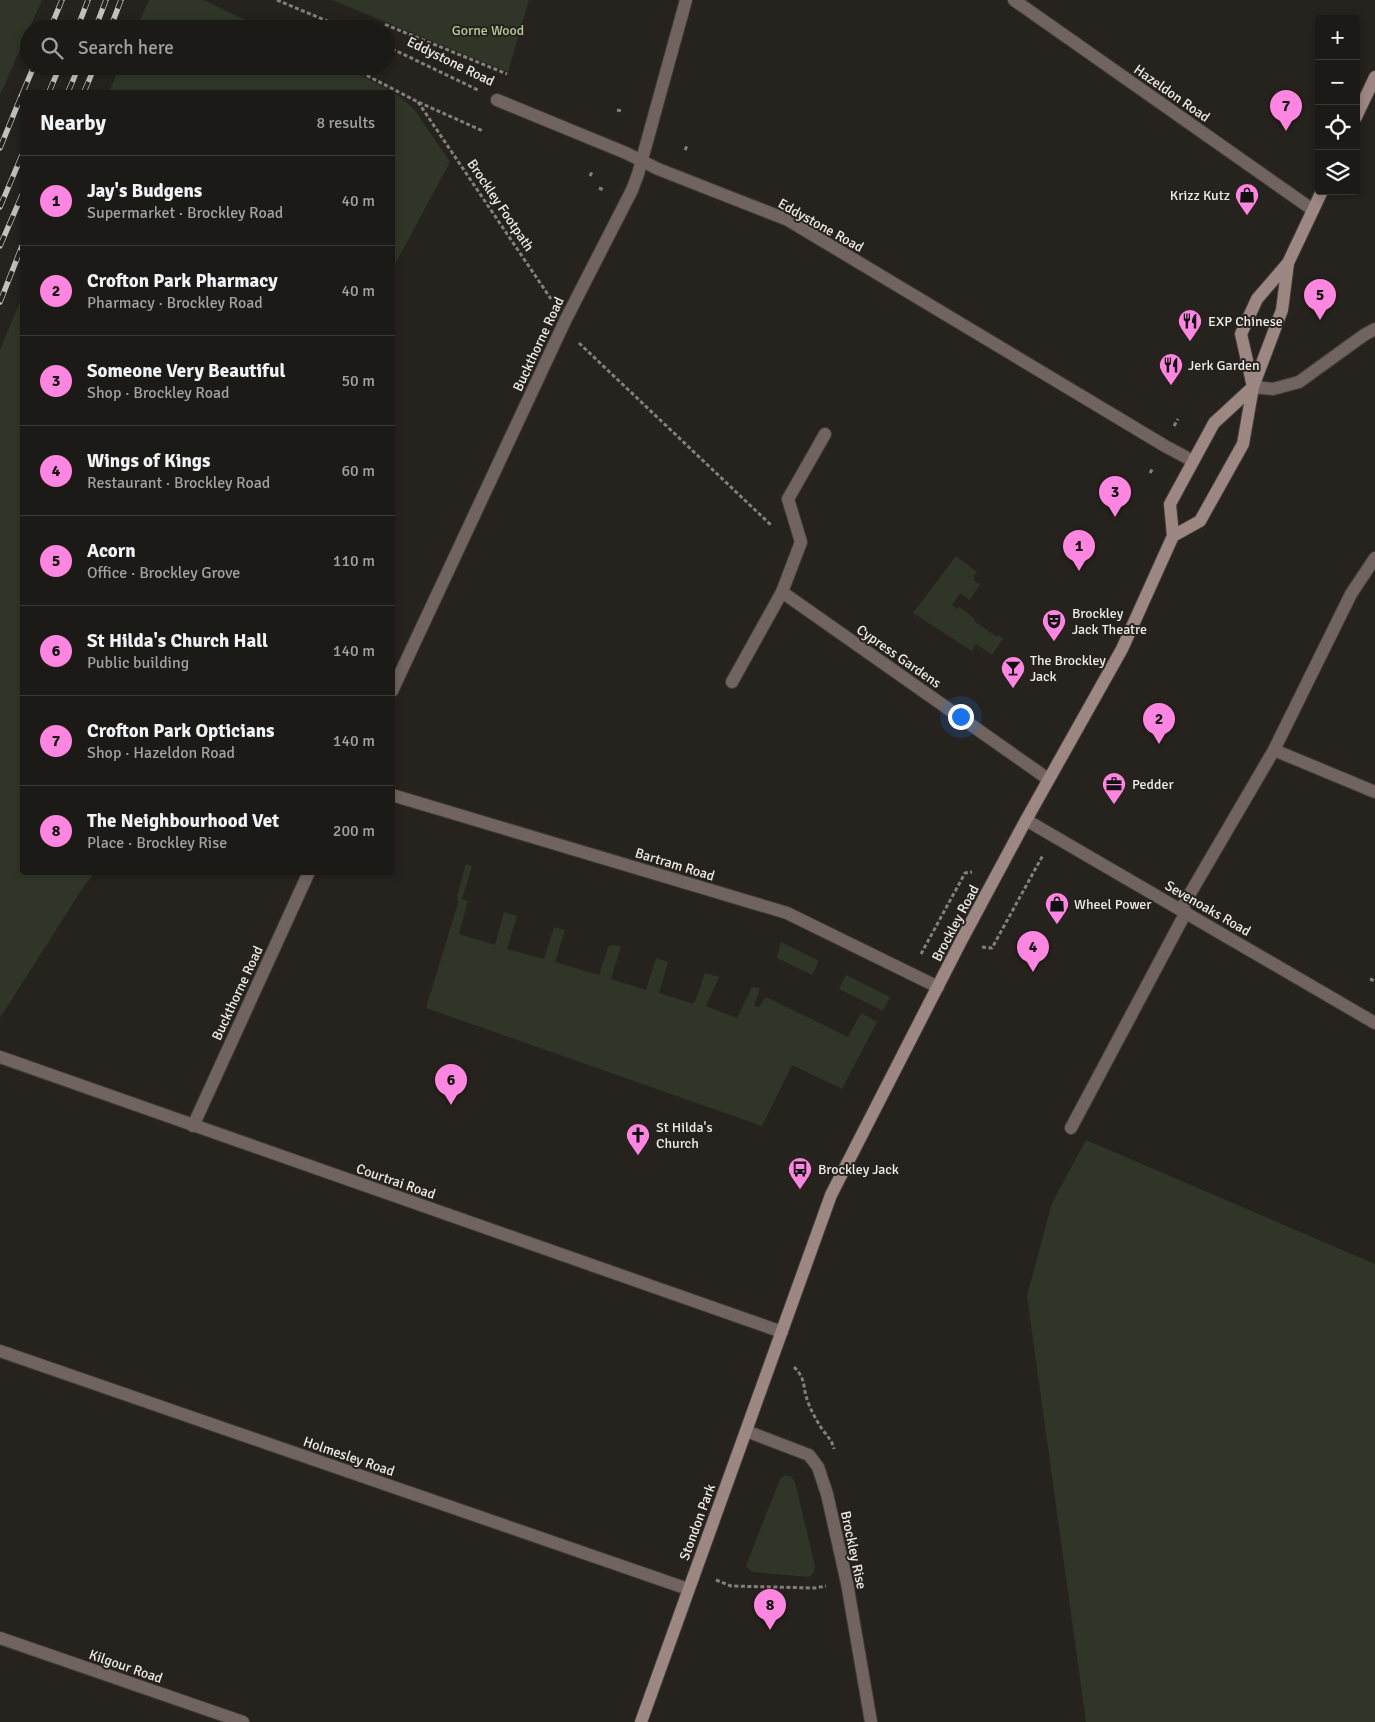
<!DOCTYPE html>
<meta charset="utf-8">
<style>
body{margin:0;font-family:Signika,sans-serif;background:#25231f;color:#f1f3f6}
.controls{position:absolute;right:15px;top:15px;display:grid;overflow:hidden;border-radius:5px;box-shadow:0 2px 8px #0003}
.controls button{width:45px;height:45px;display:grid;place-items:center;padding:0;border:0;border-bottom:1px solid #3a3835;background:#1c1a16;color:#f1f3f6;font:25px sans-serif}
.you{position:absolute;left:960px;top:716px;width:18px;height:18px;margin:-12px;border:4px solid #fff;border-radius:50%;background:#1a73e8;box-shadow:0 0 0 8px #1a73e833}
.badge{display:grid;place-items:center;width:32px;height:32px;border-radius:50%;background:#fe85e0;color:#111;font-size:16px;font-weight:700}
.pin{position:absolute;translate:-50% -41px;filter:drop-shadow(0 1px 2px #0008)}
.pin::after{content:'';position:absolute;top:26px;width:18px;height:15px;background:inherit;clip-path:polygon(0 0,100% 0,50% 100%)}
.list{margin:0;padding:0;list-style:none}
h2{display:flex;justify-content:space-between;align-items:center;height:65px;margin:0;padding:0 20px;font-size:21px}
h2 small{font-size:16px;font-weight:400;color:#a0a1a1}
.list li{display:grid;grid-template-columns:32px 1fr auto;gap:15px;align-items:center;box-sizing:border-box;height:90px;padding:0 20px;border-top:1px solid #3a3835}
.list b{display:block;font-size:19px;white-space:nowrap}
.list p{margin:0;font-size:16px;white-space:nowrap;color:#a0a1a1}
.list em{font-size:16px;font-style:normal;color:#a0a1a1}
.icon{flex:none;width:28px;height:28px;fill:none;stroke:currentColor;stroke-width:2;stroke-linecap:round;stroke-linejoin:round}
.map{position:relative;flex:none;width:1375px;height:1722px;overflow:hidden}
.search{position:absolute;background:#1c1a16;box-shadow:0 2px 8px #0003;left:20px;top:20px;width:375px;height:55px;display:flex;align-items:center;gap:12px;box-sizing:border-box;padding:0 18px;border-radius:28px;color:#a0a1a1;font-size:19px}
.panel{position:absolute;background:#1c1a16;box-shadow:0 2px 8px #0003;left:20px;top:90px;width:375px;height:785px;border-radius:5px}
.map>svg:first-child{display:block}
</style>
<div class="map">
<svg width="1375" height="1722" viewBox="0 0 1375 1722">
<rect width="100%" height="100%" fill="#26221d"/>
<path fill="#2f3628" d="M0,0h42l-42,95z
M149,0h55l59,29h-127z
M332,0h197l-21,72z
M120,66h221l53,26 20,17 36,53 -57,106 -1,-176h-283z
M22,297v575l73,1 -11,13 -84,132v-668z
M956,556l21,16 -4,5 2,1 -1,3 6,3 -10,16 -10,-7 -8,12 5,4 2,-2 16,12 -1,2 23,16 2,-2 4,4 -11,16 -16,-11 -4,7 -59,-38z
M466,864l6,2 -10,33 6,2 -9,33 36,11 9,-33 13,4 -10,33 37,10 10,-32 11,3 -10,32 44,13 9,-28 5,-2 8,1 -10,33 35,11 10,-32 12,4 -9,31 35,11 11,-31 14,4 -13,29 31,12 15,-31 8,1 -6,18 5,1 7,-10 82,40 13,-24 16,9 -35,67 -50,-24 -30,61 -336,-118 32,-105 -1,-8z
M781,942l38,19 -7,14 -35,-17z
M846,975l44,22 -7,14 -44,-22z
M1086,1140l289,124v458h-289l-59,-426 25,-93z
M785,1475l6,1 4,6 20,84 -1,6 -5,5 -57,-5 -6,-6 34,-87z"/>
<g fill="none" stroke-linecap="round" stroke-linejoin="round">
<g stroke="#423e39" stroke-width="14">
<path id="service" d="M1274,750l101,42
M1181,909l93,-159 77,-156 24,-36
M1071,1128l115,-216"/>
</g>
<g stroke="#423e39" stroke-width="14">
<path id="minor" d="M1014,0l299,210
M497,100l129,53 32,16 130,51 377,226 28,15
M782,592l19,-50 -13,-43 37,-65
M732,682l50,-90 266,187
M392,691l173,-370 67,-131 6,-16 48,-174
M392,795l395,118 151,74
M1026,820l349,203
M0,1057l782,275
M193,1126l116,-254
M0,1351l688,238
M746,1431l63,24 9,12 9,27 20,89 24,139
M0,1638l243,84"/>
</g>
<g stroke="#423e39" stroke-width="14">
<path id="tertiary" d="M1253,387l20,2 26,-7 65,-47 11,-6"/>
</g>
<g stroke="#423e39" stroke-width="14">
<path id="secondary" d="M1356,117l19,-40
M1253,387l-12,-53 16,-35 31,-36 34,-72
M1173,536l27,-15 43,-77 10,-57 29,-77 6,-47
M641,1722l190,-527 129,-252 66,-123 96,-171 51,-113 -3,-32 44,-81 39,-36"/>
</g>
<path stroke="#83807b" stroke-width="3" stroke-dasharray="4 2.5" stroke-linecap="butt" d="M277,0l69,29
M382,29l2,-5 123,50
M386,46l92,44
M365,66l-3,7 56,29 65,29
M418,102l133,197
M617,110l5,1
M685,150l2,-4
M590,176l2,-4
M599,188l5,2
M579,343l193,183
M1174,426l4,-7
M1150,473l3,-5
M982,947l10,1 51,-93
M921,954l44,-81 7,-1
M1370,979l5,2
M794,1367c13,13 8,20 14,35 3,9 9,19 14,27 5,7 10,11 12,20
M716,1580l15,6 84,2 11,-2"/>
<use href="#service" stroke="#706360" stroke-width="12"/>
<use href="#minor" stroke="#706360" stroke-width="12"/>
<use href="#tertiary" stroke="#706360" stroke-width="12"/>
<use href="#secondary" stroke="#9d8782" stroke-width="12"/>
<g stroke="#c4c1bd" stroke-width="5.5">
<path id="rail" d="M50,29l12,-29
M77,29l11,-29
M95,29l11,-29
M110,29l11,-29
M23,92l11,-26
M49,92l11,-26
M68,92l11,-26
M84,92l11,-26
M0,148l22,-54
M0,207l22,-52
M0,246l22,-51
M0,302l22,-56"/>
</g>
<use href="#rail" stroke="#26221d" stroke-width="4" stroke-dasharray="11" stroke-linecap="butt"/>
</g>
<defs>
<g id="shop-pin" transform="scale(1.25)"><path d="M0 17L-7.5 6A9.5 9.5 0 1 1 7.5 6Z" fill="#fe85e0" stroke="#26221d"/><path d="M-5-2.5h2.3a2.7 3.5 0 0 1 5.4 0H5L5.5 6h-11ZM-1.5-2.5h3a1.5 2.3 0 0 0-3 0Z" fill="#111"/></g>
<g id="restaurant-pin" transform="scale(1.25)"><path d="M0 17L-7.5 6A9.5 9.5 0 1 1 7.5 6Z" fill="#fe85e0" stroke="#26221d"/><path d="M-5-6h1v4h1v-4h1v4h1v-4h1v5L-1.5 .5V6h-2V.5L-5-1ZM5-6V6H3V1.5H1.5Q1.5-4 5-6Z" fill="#111"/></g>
<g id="theatre-pin" transform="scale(1.25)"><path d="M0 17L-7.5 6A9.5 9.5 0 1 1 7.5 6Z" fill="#fe85e0" stroke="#26221d"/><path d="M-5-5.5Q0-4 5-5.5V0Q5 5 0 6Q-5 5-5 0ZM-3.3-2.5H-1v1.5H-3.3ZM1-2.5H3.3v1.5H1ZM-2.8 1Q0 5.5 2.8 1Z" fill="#111"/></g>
<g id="bar-pin" transform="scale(1.25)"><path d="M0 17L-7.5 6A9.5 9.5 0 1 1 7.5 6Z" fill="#fe85e0" stroke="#26221d"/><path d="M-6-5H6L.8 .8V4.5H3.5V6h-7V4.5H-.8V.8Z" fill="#111"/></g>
<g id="office-pin" transform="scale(1.25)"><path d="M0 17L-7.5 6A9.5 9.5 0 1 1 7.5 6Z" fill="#fe85e0" stroke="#26221d"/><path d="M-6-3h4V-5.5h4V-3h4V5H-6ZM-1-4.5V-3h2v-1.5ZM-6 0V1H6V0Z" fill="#111"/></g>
<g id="church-pin" transform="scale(1.25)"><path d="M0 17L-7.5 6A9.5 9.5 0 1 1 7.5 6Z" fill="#fe85e0" stroke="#26221d"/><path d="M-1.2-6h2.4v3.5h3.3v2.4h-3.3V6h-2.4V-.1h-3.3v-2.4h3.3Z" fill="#111"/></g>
<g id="bus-pin" transform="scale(1.25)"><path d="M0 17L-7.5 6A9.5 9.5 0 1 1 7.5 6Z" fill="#fe85e0" stroke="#26221d"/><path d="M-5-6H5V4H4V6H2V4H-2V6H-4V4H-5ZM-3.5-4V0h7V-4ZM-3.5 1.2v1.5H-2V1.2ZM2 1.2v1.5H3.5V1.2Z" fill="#111"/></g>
</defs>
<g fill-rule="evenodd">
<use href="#shop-pin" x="1247" y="195"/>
<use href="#restaurant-pin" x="1190" y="321"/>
<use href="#restaurant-pin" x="1171" y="365"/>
<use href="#theatre-pin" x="1054" y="621"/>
<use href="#bar-pin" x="1013" y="668"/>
<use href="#office-pin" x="1114" y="784"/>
<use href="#shop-pin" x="1057" y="904"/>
<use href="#church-pin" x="638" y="1135"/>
<use href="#bus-pin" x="800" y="1169"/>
</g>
<g text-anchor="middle" stroke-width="4" stroke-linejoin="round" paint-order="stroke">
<g font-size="14" fill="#b2cc9c" stroke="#26221d">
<text x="488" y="35">Gorne Wood</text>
</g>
<g font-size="14" fill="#eeece8" stroke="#26221d">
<text transform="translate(451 61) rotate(26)" y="5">Eddystone Road</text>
<text transform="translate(1172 93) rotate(35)" y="5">Hazeldon Road</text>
<text transform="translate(501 205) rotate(56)" y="5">Brockley Footpath</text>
<text transform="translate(821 225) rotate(29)" y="5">Eddystone Road</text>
<text transform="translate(538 344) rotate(-65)" y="5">Buckthorne Road</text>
<text transform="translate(899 656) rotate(35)" y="5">Cypress Gardens</text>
<text transform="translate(675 864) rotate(17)" y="5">Bartram Road</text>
<text transform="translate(1208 908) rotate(30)" y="5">Sevenoaks Road</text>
<text transform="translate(955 923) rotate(-62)" y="5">Brockley Road</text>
<text transform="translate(237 993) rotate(-65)" y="5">Buckthorne Road</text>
<text transform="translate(396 1181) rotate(19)" y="5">Courtrai Road</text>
<text transform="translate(349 1456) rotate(19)" y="5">Holmesley Road</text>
<text transform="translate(697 1522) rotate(-70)" y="5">Stondon Park</text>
<text transform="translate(854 1550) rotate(78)" y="5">Brockley Rise</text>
<text transform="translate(126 1666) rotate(19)" y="5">Kilgour Road</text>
</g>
<g font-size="14" fill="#eeece8" stroke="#26221d" text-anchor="start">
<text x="1230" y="200" text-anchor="end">Krizz Kutz</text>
<text x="1208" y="326">EXP Chinese</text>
<text x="1188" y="370">Jerk Garden</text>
<text x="1072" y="618">Brockley<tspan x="1072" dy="16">Jack Theatre</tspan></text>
<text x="1030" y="665">The Brockley<tspan x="1030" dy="16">Jack</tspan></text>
<text x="1132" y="789">Pedder</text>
<text x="1074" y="909">Wheel Power</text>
<text x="656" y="1132">St Hilda's<tspan x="656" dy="16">Church</tspan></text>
<text x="818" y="1174">Brockley Jack</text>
</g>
</g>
</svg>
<div class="controls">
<button>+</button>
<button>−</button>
<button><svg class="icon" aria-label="locate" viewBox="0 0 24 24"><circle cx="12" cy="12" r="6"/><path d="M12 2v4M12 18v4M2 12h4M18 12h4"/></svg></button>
<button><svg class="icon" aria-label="layers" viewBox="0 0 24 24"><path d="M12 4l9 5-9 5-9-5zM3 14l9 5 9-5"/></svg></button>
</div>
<div class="you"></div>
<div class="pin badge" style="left:1079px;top:571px">1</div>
<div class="pin badge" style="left:1159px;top:744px">2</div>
<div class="pin badge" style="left:1115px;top:517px">3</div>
<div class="pin badge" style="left:1033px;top:972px">4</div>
<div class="pin badge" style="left:1320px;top:320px">5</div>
<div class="pin badge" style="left:451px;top:1105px">6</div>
<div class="pin badge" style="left:1286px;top:131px">7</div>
<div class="pin badge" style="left:770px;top:1630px">8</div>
<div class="search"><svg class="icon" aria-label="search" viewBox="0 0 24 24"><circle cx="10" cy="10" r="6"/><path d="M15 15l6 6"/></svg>Search here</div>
<section class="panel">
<h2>Nearby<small>8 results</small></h2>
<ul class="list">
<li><span class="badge">1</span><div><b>Jay's Budgens</b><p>Supermarket · Brockley Road</p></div><em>40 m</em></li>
<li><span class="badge">2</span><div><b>Crofton Park Pharmacy</b><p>Pharmacy · Brockley Road</p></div><em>40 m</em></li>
<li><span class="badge">3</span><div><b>Someone Very Beautiful</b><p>Shop · Brockley Road</p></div><em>50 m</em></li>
<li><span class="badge">4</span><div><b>Wings of Kings</b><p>Restaurant · Brockley Road</p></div><em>60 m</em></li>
<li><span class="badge">5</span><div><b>Acorn</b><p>Office · Brockley Grove</p></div><em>110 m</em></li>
<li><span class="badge">6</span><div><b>St Hilda's Church Hall</b><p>Public building</p></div><em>140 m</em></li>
<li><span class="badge">7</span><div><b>Crofton Park Opticians</b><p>Shop · Hazeldon Road</p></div><em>140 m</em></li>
<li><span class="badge">8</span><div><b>The Neighbourhood Vet</b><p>Place · Brockley Rise</p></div><em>200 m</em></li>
</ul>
</section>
</div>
